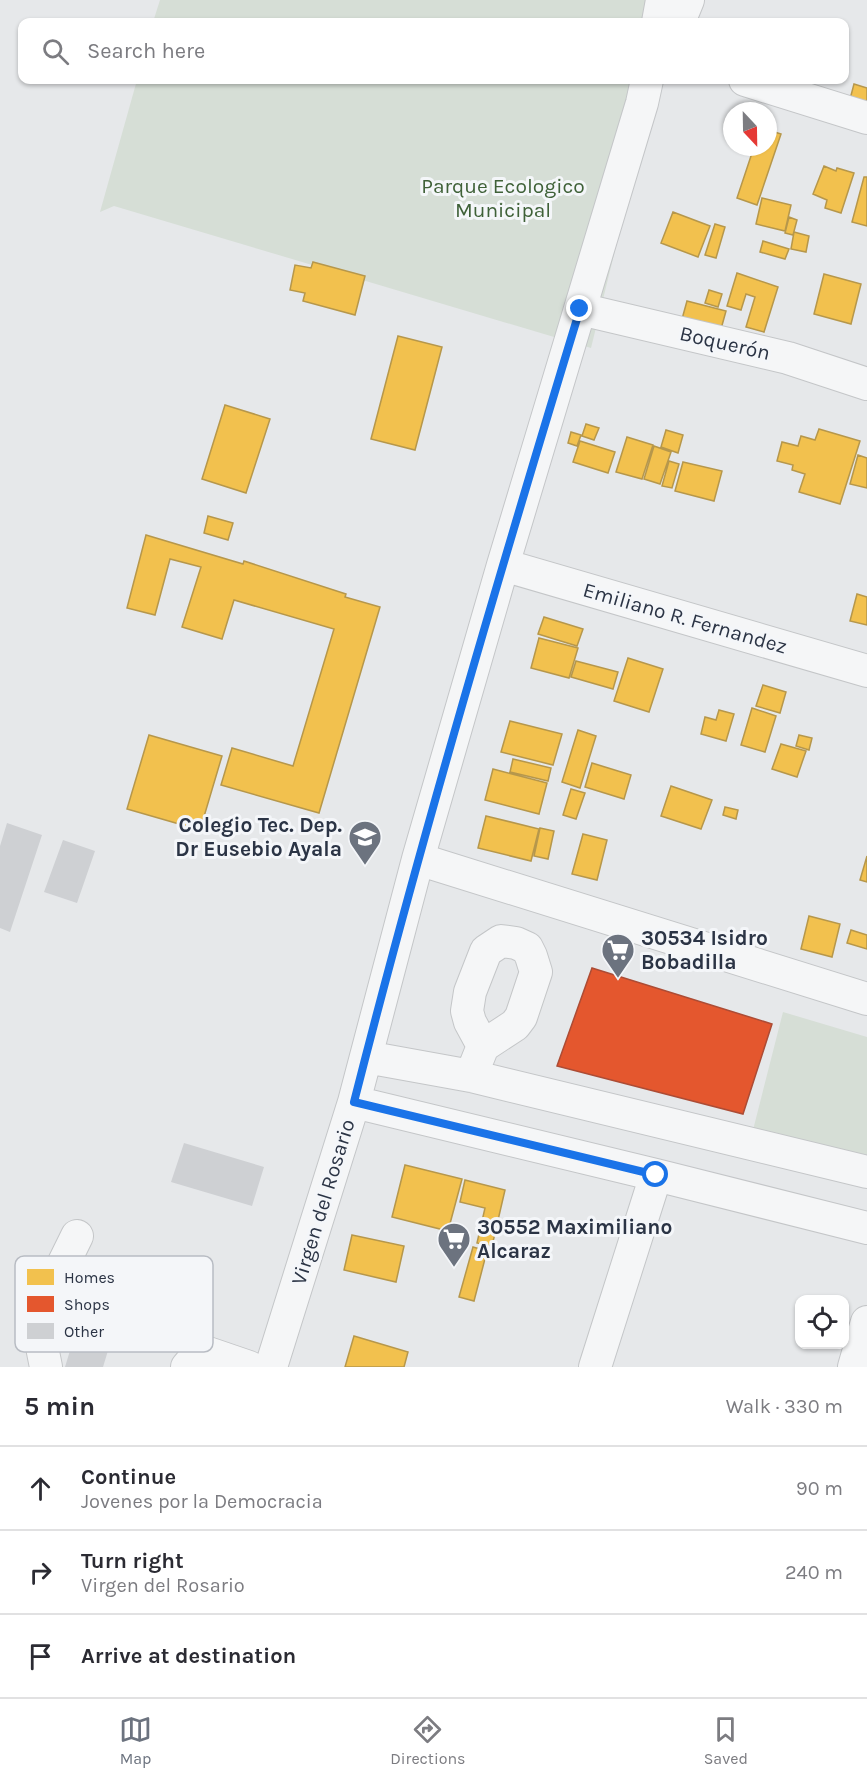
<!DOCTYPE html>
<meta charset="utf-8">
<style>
body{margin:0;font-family:Karla,sans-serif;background:#f2f2f3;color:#2b2b33}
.controls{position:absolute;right:18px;bottom:18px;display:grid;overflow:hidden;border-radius:12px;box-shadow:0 2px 4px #0004}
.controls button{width:54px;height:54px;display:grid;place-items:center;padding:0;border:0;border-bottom:2px solid #e1e1e2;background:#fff;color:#2b2b33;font:30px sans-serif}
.compass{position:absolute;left:723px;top:102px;width:54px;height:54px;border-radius:50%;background:#fff;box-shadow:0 2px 4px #0004;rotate:158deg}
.stop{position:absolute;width:18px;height:18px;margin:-14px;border:4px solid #1a73e8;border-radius:50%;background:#fff}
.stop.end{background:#1a73e8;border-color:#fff;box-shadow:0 2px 6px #0008}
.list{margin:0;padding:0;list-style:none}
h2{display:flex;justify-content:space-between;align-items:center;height:78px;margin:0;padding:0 24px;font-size:26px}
h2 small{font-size:20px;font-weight:400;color:#7c7c81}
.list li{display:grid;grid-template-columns:39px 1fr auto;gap:18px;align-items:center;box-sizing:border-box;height:84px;padding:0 24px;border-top:2px solid #e1e1e2}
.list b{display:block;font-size:22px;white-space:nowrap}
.list p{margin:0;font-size:20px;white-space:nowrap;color:#7c7c81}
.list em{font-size:20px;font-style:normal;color:#7c7c81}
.icon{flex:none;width:33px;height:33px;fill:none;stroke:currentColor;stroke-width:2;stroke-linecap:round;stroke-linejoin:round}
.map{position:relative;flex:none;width:867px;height:1367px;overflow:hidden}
.search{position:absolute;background:#fff;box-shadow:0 2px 4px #0004;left:18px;right:18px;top:18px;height:66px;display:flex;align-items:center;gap:15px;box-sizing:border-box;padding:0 21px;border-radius:12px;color:#7c7c81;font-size:22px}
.sheet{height:330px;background:#fff}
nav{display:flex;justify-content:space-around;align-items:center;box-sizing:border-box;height:84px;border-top:2px solid #e1e1e2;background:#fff;font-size:16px;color:#7c7c81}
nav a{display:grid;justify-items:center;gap:3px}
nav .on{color:#6c737f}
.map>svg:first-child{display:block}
</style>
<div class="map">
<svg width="867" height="1367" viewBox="0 0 867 1367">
<rect width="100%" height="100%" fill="#e6e8ea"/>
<path fill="#d6ded6" d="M160,0h517l-6,22h-518z
M137,80h520l-66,268 -477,-142 -14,6z
M783,1012l84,25v120l-114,-27z"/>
<path fill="#f2c14e" stroke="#b6974b" stroke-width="1.5" d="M854,84l13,4v19l-18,-4z
M768,130l13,4 -24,71 -20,-7 17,-51h14z
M824,166l12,5 1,-3 17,5 -13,40 -16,-5 2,-8 -14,-6z
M864,177h3v49l-15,-4z
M762,198l29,7 -6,26 -29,-7z
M673,212l37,14 -12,31 -37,-14z
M789,217l8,3 -4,15 -8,-2z
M715,224l10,3 -9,31 -11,-3z
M794,232l15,4 -3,16 -15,-3z
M763,241l26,8 -4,10 -25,-7z
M313,262l52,14 -10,39 -52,-14 2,-8 -15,-3 5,-25 16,3z
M737,273l41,14 -14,45 -18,-5 9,-30 -9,-3 -5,16 -14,-4z
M824,274l37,10 -10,40 -37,-10z
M709,290l13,4 -4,13 -13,-4z
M687,301l39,10 -5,18 -39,-10z
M398,336l44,11 -27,103 -44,-11z
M225,405l45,14 -24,74 -44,-14z
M586,424l13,4 -5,12 -12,-4z
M819,429l41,12 -20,63 -41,-12 6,-18 -13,-4 1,-5 -16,-4 5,-19 16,4 3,-10 14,4z
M666,430l17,5 -5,18 -17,-6z
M571,432l10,3 -4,11 -9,-3z
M627,437l26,8 -11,34 -26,-7z
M580,441l35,11 -7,21 -35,-11z
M654,446l17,6 -11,32 -16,-5z
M858,455l9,3v30l-17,-4z
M669,461l10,3 -7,24 -10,-2z
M683,462l39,9 -8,30 -39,-10z
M208,516l25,7 -5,17 -24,-7z
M146,535l97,29 1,-3 102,33 -1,3 35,10 -61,206 -98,-28 11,-37 61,18 41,-137 -100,-29 -12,39 -40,-12 19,-60 -31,-8 -15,56 -28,-7z
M857,594l10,3v28l-17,-4z
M544,617l39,12 -6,17 -39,-12z
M539,638l39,10 -9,30 -38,-10z
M628,658l35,11 -14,43 -35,-11z
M576,661l42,11 -5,17 -42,-12z
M763,685l23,7 -6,21 -24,-7z
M752,708l24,8 -11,36 -24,-7z
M719,710l15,4 -8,27 -25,-7 4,-17 11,3z
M510,721l52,13 -9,31 -52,-13z
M578,730l18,6 -16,52 -18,-6z
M149,735l73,21 -22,74 -73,-21z
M799,735l13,3 -3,12 -13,-4z
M781,744l25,7 -9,26 -25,-8z
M513,759l38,9 -3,13 -38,-9z
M592,763l39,12 -7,24 -39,-12z
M493,769l54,14 -8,31 -54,-14z
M671,786l41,14 -11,29 -40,-13z
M571,789l14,4 -9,26 -13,-4z
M725,807l13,3 -2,9 -13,-4z
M486,816l53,13 -8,32 -53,-13z
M540,828l14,3 -6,28 -14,-3z
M583,834l24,6 -10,40 -25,-6z
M867,856v26l-7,-2z
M809,916l31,8 -8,33 -31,-8z
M851,930l16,5v14l-20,-6z
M405,1165l57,14 -14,52 -56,-14z
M465,1180l40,10 -13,56 -15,-3 8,-35 -25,-6z
M352,1235l52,11 -8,36 -52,-12z
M473,1247l14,4 -13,50 -15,-4z
M354,1336l54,16 -4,15h-59z"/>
<path fill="#e4572e" stroke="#ac4c35" stroke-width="1.5" d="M592,968l180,56 -29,90 -186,-48z"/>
<path fill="#ced0d3" d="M7,823l35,12 -32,97 -10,-4v-82z
M63,840l32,11 -18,52 -33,-11z
M184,1143l80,24 -12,39 -81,-24z
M90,1285l35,10 -22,72h-38z"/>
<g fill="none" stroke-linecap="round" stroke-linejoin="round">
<g stroke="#c4c6c8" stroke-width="34">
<path id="minor" d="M658,22l4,-22
M679,22l9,-22
M745,80l122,38
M580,309l208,49 79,26
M503,565l364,106
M418,859l449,140
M366,1057l105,19 396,96
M471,1076l12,-30 32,-21 6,-8 15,-45 -5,-16 -4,-8 -11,-5 -15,-2 -15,10 -16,41 -3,19 3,11 13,24
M354,1102l302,73 211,53
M46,1367l-4,-20 5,-50 30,-61
M187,1367l11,-13 10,-1 41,14
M271,1367l83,-265 64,-243 85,-294 139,-462 5,-23
M595,1367l61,-192
M854,1367l13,-45"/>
</g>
<use href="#minor" stroke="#f5f6f7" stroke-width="32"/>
</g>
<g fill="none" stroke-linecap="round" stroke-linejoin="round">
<path stroke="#1a73e8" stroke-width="8" d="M580,309c-80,263 -158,526 -226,793l302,73"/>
</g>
<defs>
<g id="university-pin" transform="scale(1.725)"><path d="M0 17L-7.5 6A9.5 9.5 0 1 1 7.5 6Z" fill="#6c737f" stroke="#f4f6f9"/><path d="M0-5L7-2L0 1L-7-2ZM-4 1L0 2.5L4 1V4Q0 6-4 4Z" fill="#fff"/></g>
<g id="supermarket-pin" transform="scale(1.725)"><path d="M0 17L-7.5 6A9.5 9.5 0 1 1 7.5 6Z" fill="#6c737f" stroke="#f4f6f9"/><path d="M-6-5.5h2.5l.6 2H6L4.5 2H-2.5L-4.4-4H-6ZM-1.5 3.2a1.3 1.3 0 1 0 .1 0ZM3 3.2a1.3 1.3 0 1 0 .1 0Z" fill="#fff"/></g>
</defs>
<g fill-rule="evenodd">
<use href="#university-pin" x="365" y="837"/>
<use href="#supermarket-pin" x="618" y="950"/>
<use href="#supermarket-pin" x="454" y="1239"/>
</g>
<g text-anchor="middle" stroke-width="6" stroke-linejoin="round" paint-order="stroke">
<g font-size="21" fill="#3f6138" stroke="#f4f6f9">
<text x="503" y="193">Parque Ecologico<tspan x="503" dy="24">Municipal</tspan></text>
</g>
<g font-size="21" fill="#2b3445" stroke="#f4f6f9">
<text transform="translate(725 343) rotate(13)" y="7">Boquerón</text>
<text transform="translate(685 618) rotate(16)" y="7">Emiliano R. Fernandez</text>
<text transform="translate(323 1202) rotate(-73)" y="7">Virgen del Rosario</text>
</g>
<g font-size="21" font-weight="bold" fill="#2b3445" stroke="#f4f6f9" text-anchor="start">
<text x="342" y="832" text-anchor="end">Colegio Tec. Dep.<tspan x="342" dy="24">Dr Eusebio Ayala</tspan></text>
<text x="641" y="945">30534 Isidro<tspan x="641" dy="24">Bobadilla</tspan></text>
<text x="477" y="1234">30552 Maximiliano<tspan x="477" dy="24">Alcaraz</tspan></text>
</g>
</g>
<rect x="15" y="1256" width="198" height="96" rx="9" fill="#f4f6f9" stroke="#b8bcc3" stroke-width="1.5"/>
<rect x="27" y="1269" width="27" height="16" fill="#f2c14e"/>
<rect x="27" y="1296" width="27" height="16" fill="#e4572e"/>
<rect x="27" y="1323" width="27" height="16" fill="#ced0d3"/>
<g font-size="16" fill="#2b3445">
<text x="64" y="1283">Homes</text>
<text x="64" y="1310">Shops</text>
<text x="64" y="1337">Other</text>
</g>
</svg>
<div class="controls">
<button><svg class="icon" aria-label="locate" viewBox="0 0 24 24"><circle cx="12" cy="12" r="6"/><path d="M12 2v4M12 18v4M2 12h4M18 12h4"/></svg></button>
</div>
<svg class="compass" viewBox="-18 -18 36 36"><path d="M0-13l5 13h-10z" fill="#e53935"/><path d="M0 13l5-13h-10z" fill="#7c7c81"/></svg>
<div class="stop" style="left:656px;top:1175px"></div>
<div class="stop end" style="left:580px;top:309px"></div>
<div class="search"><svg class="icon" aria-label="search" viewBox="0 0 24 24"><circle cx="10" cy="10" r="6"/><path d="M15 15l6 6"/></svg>Search here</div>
</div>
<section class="sheet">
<h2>5 min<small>Walk · 330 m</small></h2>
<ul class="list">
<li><svg class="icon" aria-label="ahead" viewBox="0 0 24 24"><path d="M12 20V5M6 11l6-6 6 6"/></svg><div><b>Continue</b><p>Jovenes por la Democracia</p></div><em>90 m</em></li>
<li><svg class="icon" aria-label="right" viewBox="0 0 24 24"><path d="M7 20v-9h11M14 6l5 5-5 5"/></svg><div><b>Turn right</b><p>Virgen del Rosario</p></div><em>240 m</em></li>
<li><svg class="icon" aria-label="arrive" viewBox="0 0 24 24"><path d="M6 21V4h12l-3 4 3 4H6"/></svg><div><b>Arrive at destination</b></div></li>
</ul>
</section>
<nav>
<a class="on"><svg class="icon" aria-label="map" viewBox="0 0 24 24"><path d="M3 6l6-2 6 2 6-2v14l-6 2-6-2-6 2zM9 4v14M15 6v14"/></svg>Map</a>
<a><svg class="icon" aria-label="directions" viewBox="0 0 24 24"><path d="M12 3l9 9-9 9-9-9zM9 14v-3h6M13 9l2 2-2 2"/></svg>Directions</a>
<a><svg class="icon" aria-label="saved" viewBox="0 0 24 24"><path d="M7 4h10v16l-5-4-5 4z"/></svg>Saved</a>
</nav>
